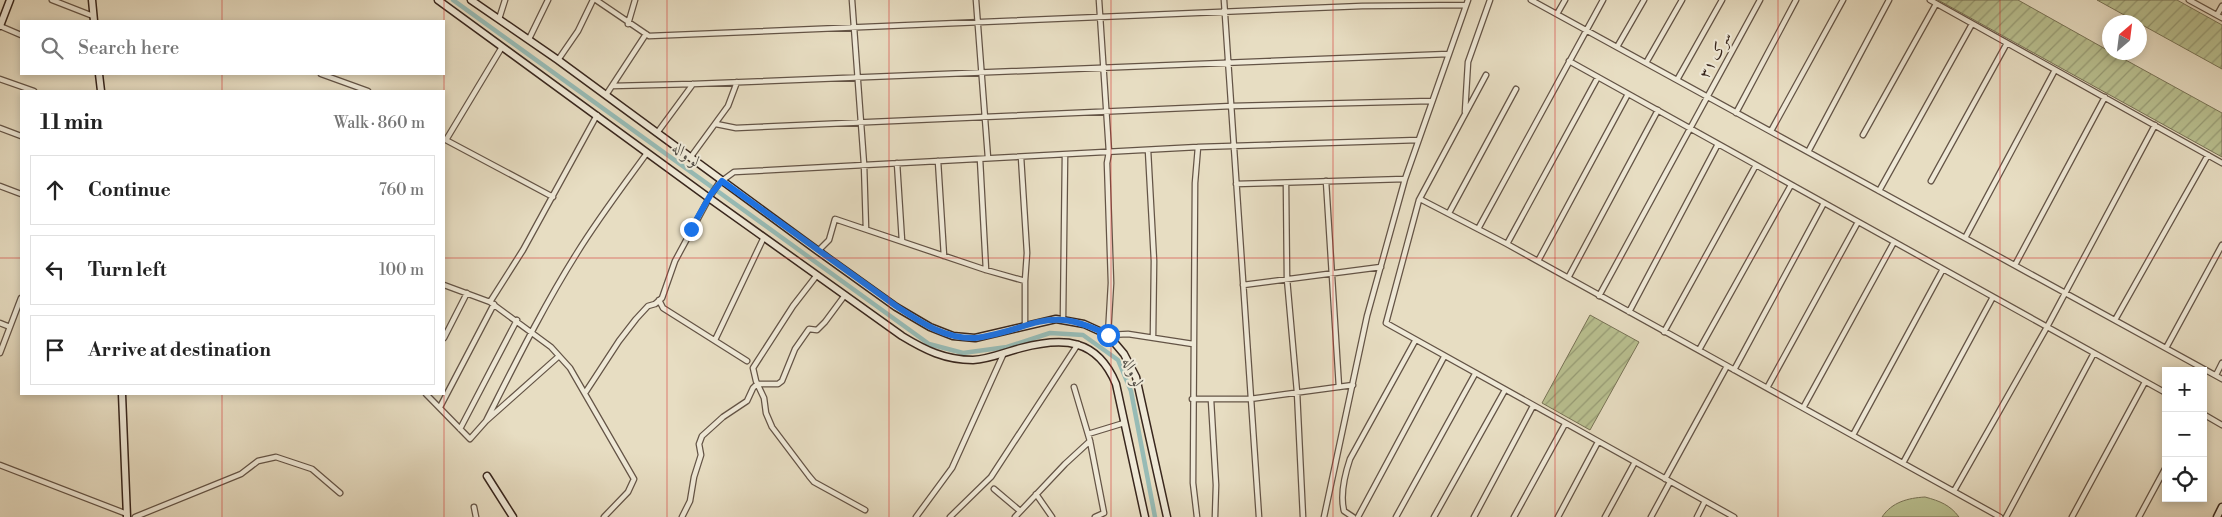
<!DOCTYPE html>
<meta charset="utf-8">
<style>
body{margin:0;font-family:"Libre Bodoni",Amiri,serif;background:#f6f6f6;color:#222}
.controls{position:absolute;right:15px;bottom:15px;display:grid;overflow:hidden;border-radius:0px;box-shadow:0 2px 8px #0003}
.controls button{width:45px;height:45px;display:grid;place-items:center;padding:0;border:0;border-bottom:1px solid #e0e0e0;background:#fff;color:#222;font:25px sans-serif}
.compass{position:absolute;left:2102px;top:15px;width:45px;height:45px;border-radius:50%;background:#fff;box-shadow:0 2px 8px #0003;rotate:28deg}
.stop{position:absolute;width:15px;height:15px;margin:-11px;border:4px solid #1a73e8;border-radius:50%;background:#fff}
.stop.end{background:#1a73e8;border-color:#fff;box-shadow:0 1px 5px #0008}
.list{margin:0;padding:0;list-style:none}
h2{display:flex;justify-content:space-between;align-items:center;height:65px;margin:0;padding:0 20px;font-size:21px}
h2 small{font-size:16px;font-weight:400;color:#767676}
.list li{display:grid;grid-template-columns:32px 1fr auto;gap:15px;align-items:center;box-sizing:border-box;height:70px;margin:0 10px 10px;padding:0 10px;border:1px solid #e0e0e0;border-radius:0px}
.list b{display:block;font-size:19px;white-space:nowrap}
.list em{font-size:16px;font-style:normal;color:#767676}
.icon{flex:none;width:28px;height:28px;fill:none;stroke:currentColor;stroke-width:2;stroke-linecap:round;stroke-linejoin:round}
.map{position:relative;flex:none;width:2222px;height:517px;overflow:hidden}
.search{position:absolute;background:#fff;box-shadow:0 2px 8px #0003;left:20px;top:20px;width:425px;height:55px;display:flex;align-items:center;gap:12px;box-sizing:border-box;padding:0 18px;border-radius:0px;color:#767676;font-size:19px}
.panel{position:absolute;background:#fff;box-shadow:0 2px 8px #0003;left:20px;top:90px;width:425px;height:305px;border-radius:0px}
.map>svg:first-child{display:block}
</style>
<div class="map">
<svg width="2222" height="517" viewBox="0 0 2222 517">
<defs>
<pattern id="garden-furrows" width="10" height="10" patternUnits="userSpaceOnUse" patternTransform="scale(1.25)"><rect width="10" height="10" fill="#b9c090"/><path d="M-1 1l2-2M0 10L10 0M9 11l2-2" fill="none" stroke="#979c75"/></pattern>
</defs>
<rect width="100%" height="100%" fill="#e7ddc2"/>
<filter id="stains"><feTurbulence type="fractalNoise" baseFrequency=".004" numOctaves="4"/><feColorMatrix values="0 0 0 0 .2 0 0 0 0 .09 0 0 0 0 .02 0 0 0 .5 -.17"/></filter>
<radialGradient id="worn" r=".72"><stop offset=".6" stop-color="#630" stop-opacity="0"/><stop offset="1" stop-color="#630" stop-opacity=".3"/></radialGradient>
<path fill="#b9c090" stroke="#787356" d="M1925,497c15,4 25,8 34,20h-77c10,-15 26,-19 43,-20z"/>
<path fill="url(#garden-furrows)" stroke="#787356" d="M1938,0h80l91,51 1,1 3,1 109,60v44z
M2097,0h80l45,25v44z
M1590,315l49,27 -49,88 -48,-27z"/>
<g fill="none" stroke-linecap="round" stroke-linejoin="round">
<path stroke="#97bbb5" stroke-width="4.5" d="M453,0l476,344 34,9 44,-6 43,-14 33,2 35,25 13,31 24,126"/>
<g stroke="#645446" stroke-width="7">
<path id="street" d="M52,0l41,16
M596,0l53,36 713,-30 104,-1
M852,0l12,164 2,65
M976,0l12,158
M1099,0l10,152 -2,11 4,120 -3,52 20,-1 65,10
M1224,0l35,517
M1531,0l691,379
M1930,0l292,163
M2189,0l33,18
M1557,14l8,-14
M2217,15l5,-9
M499,19l6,-19
M628,24l7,-24
M0,26l21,9
M529,39l19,-39
M1617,47l27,-47
M558,60l20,-29 15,-31
M1569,61l597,332
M1646,63l36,-63
M321,74l47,17
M1486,75l-67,125 -33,123 348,194
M0,79l34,12
M1677,80l45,-80
M612,86l81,-2 755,-30
M606,95l40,-61
M1465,112l3,-50 22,-62
M1736,113l60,-113
M716,124l20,4 496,-22 199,-5
M0,128l21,8
M1771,131l72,-131
M657,133l36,-49
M1863,135l73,-131
M444,139l109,58
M446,140l56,-93
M1148,150l6,111 -1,76
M1808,152l81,-152
M1021,157l6,96 -2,28v44
M690,158l38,-52 9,-24
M980,159l6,111
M938,161l6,95
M897,163l5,78
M1326,181l13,206
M1931,181l76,-138
M1286,183l1,96 10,113 6,125
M1236,184l169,-5
M0,186l21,8
M1879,191l93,-167
M1420,199l87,45 493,273
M1449,213l67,-124
M1478,229l125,-229
M1965,238l90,-168
M1507,244l91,-167
M818,251l11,-11 6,-21 151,51 39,11
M1538,261l90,-167
M2015,265l90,-168
M817,275l-24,31 -40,62 3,13 8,17 2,15 6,14 37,49 5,6 51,28
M1568,278l90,-168
M444,285l46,17 61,45 19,21 64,111 -6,13 -24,25
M1243,285l138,-18
M1599,296l161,-296
M659,300l4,8 84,53
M490,302l33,-52 74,-135
M1629,312l89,-168
M1063,319l2,-164
M2115,320l93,-165
M0,323l10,4
M1664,332l92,-167
M444,338l23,-45
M715,340l49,-103
M2166,348l56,-103
M1699,350l92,-165
M0,353l21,-55
M1734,370l90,-167
M2216,375l6,-12
M1074,387l16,54 14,72 -9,4
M1767,388l91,-166
M585,393l34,-52 17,-22 12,-13 7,-2 7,-6 13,-37 34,-63 10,-15 15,-11 464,-25 220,-7
M426,394l44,45 16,-18 73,-65
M1192,399h58l103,-14
M1211,400l5,85 -1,32
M440,407l54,-103
M1803,408l91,-166
M2203,414l19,11
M486,421c29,-57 57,-114 91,-168 21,-34 46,-67 70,-100
M460,429l57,-109
M1088,434l36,-11
M1853,435l90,-166
M1903,463l90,-166
M0,465l127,49
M1665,479l62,-113
M994,489l26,22
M1954,491l93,-164 108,-202
M1036,494l16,23
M474,507l2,10
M135,517l106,-43 17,-13 18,-4 36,12 28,24
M682,517l8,-16 4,-24 7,-22 -2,-11 3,-8 21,-19 24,-16 6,-13 4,-4h21l4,-3 13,-32 14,-20 8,1 8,-8 20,-27
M916,517l36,-49 51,-113
M950,517l41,-40 87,-133
M1015,517l50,-53 25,-23
M1197,517l-4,-34 2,-300 3,-36
M1324,517l43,-201 38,-137 63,-179
M1353,517l-9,-6c-4,-16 1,-37 6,-52l65,-118
M1358,517l86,-160
M1396,517l79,-143
M1434,517l71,-127
M1474,517l59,-111
M1514,517l51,-93
M1558,517l40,-75
M1605,517l30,-55
M1651,517l19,-35
M1697,517l8,-16
M2006,517l88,-164
M2072,517l73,-135
M2139,517l27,-50"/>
</g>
<g stroke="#38261d" stroke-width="9">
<path id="secondary" d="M92,0l2,21
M438,0l271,198 193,138c23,14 43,24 71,24 17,-1 32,-8 48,-12 42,-11 76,-10 95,36l29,133
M471,0l87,60 260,191 78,56 34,20 23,9 22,2 81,-19 28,5 24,11 16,19 12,23 31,140
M0,26l10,-26
M99,74l2,17
M122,394l5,123
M487,476l26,41
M2217,517l5,-10"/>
</g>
<use href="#street" stroke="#efe9d7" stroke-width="4.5"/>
<use href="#secondary" stroke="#efe9d7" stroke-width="6"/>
</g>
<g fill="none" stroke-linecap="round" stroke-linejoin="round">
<path stroke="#1a73e8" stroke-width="6" d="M691,229l20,-35 11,-13 174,125c24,16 49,33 79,32 59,-8 71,-35 133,-3"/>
</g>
<path fill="none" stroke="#d62828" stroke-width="1" stroke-opacity="0.55" d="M222,0v21M444,0v517M667,0v517M889,0v517M1111,0v517M1333,0v517M1555,0v517M1778,0v517M2000,0v517M222,74v17M0,258h21M444,258h1778M222,394v123"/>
<g text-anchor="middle" stroke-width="4" stroke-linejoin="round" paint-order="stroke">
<g font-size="15" fill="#38261d" stroke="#efe9d7">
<text transform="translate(1715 55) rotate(-61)" y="5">سرک ۳۱</text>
</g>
<g font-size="16" font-style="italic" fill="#504b43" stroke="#efe9d7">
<text transform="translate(687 154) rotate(36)" y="6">لو واله</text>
<text transform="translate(1134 372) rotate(66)" y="6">لو واله</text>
</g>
</g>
<rect width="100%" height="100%" filter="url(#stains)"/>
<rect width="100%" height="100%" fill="url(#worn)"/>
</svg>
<div class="controls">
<button>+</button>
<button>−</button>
<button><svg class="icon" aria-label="locate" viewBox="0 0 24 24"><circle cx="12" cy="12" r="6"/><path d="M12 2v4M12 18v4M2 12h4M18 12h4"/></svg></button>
</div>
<svg class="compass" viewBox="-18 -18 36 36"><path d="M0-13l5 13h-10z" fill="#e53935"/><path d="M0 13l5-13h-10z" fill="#767676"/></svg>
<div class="stop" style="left:1108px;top:335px"></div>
<div class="stop end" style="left:691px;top:229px"></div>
<div class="search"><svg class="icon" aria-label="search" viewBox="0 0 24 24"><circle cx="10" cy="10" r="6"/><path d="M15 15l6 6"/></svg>Search here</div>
<section class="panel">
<h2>11 min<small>Walk · 860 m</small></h2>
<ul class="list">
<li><svg class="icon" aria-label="ahead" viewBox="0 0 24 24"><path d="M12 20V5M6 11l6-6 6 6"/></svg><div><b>Continue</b></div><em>760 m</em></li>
<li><svg class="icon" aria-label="left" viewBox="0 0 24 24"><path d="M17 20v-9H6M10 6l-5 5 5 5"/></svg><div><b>Turn left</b></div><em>100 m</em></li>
<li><svg class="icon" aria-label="arrive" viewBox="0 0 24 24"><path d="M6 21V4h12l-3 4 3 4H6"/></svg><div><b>Arrive at destination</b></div></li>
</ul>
</section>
</div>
